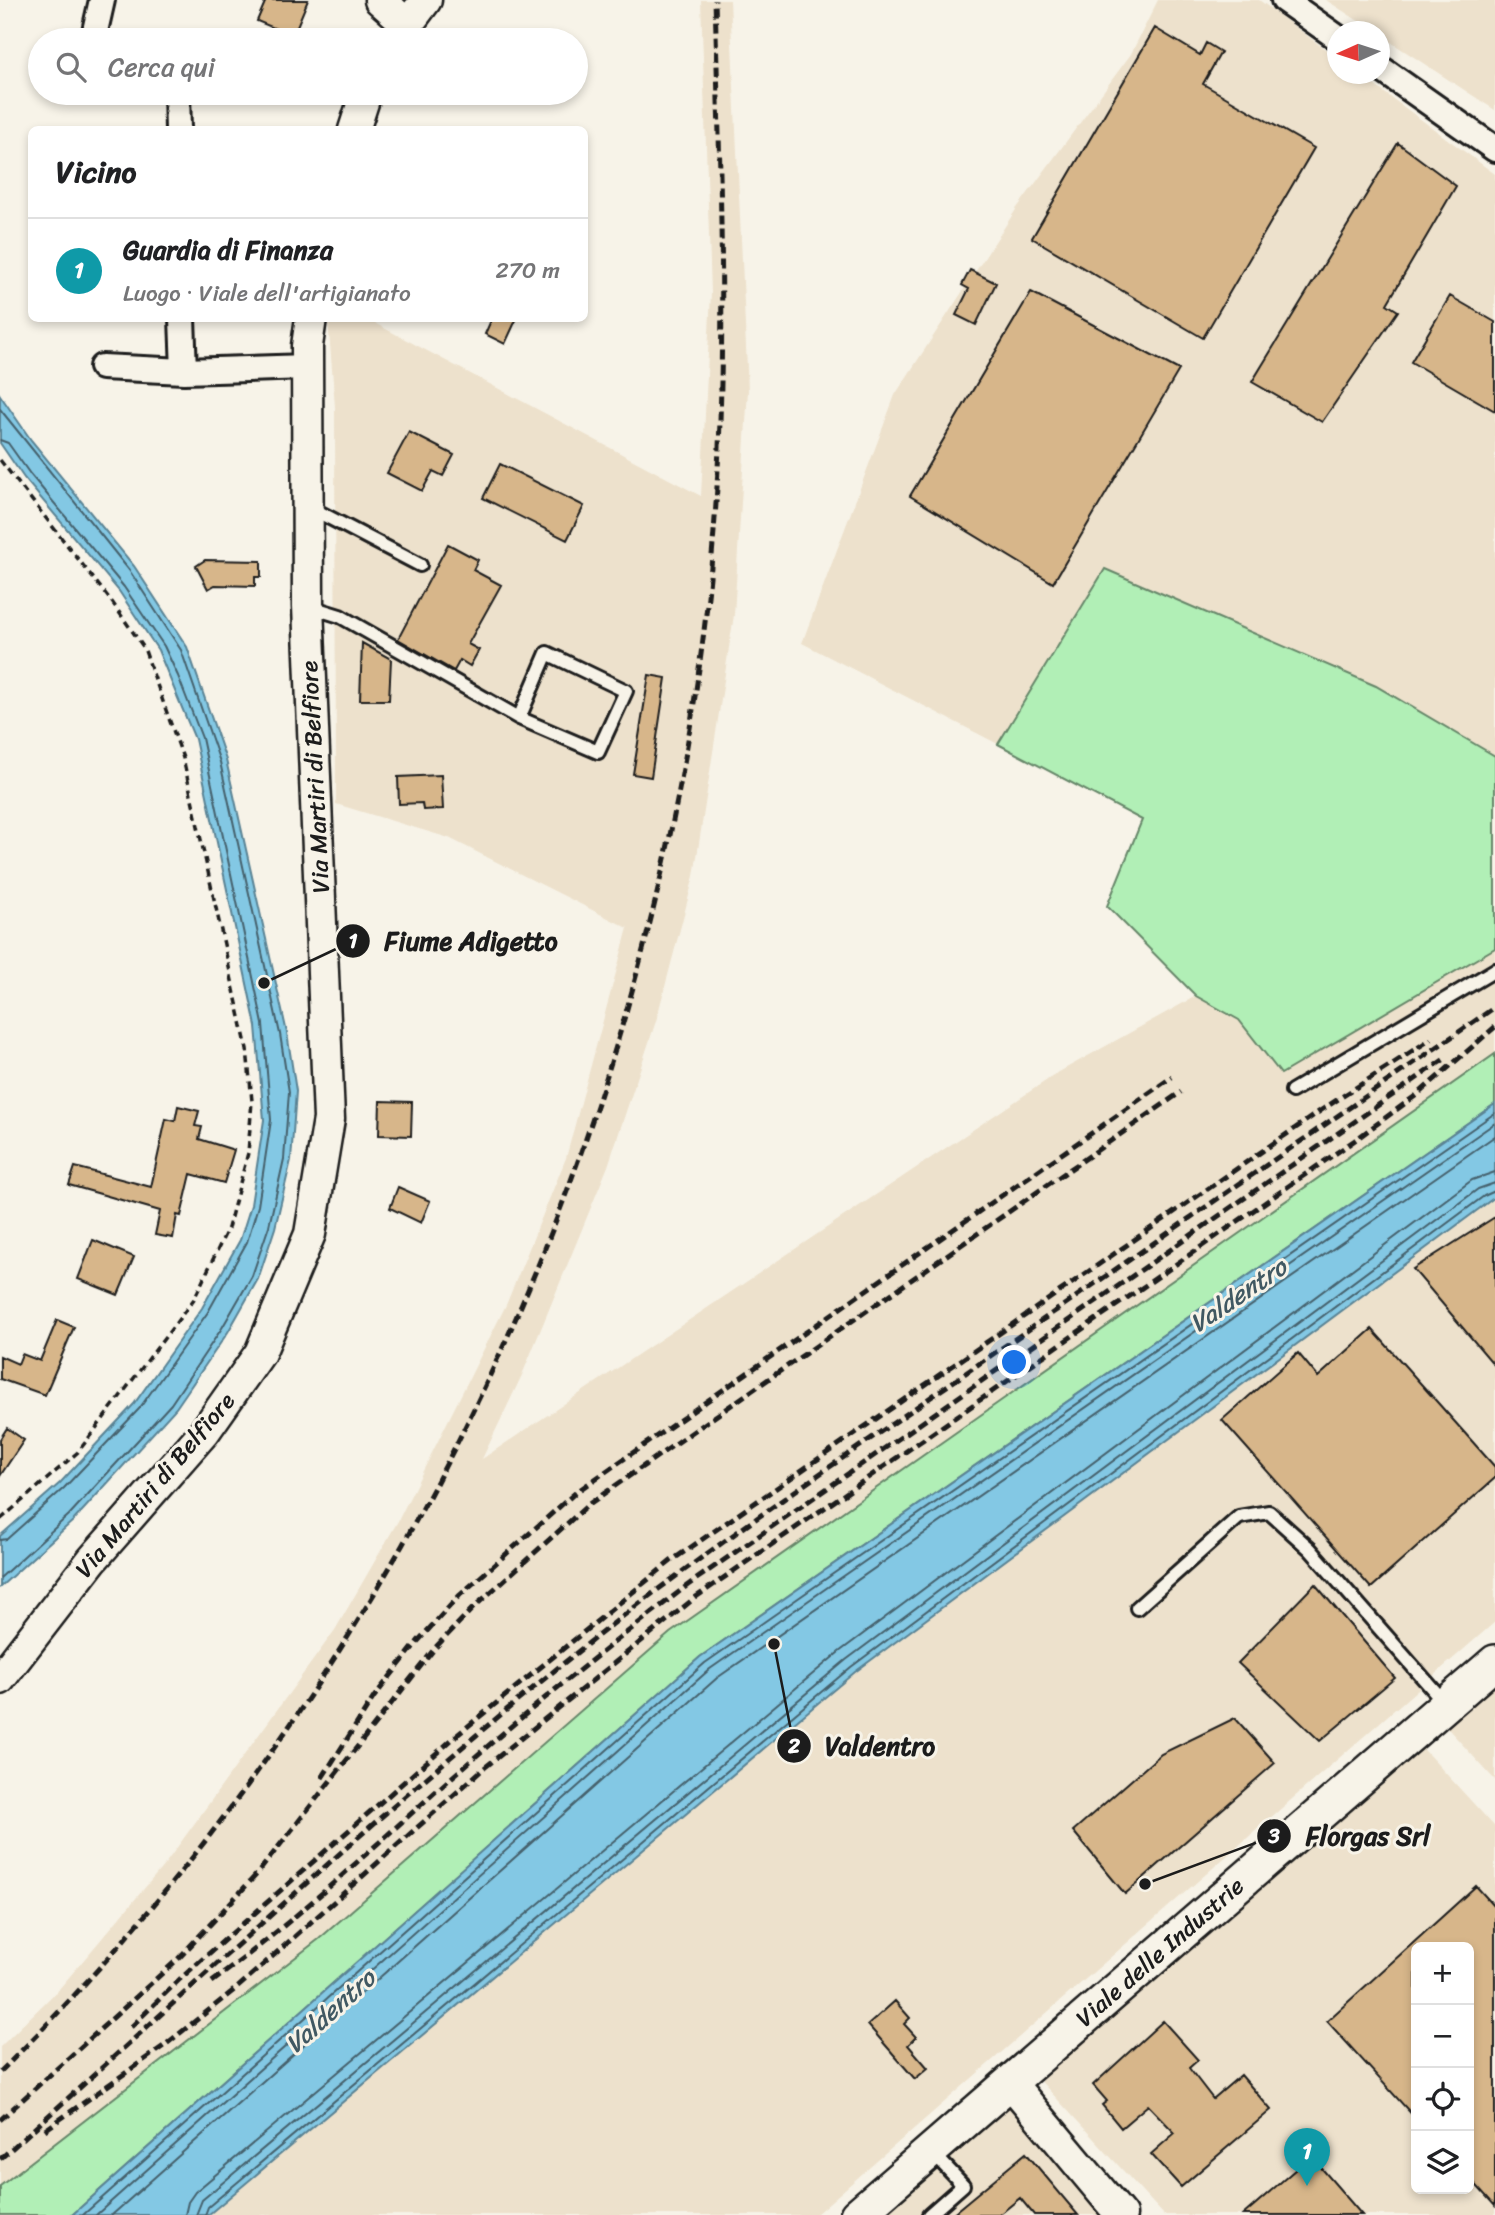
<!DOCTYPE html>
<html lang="it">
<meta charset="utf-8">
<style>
body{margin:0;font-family:Sriracha,sans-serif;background:#f6f6f6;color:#202124}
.controls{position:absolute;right:21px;bottom:21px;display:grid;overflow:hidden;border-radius:10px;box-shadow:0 4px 10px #0003}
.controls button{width:63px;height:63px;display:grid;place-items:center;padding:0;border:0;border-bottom:2px solid #e0e0e0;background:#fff;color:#202124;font:35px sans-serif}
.compass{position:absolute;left:1327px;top:21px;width:63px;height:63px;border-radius:50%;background:#fff;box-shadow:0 4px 10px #0003;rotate:267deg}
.you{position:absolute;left:1015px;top:1363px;width:24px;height:24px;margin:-18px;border:5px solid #fff;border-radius:50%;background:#1a73e8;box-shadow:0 0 0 10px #1a73e833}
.badge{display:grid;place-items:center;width:46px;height:46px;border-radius:50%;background:#ea580c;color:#fff;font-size:23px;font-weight:700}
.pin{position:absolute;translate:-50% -58px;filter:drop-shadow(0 2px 4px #0008)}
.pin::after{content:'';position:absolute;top:37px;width:24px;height:21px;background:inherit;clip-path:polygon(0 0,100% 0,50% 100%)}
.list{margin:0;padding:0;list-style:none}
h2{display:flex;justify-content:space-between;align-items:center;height:91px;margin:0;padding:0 28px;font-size:30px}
h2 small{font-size:23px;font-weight:400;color:#757577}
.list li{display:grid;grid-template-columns:46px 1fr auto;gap:21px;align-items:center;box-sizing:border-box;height:105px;padding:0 28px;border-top:2px solid #e0e0e0}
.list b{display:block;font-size:26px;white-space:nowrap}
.list p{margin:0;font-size:23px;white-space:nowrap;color:#757577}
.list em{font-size:23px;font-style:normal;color:#757577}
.icon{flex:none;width:38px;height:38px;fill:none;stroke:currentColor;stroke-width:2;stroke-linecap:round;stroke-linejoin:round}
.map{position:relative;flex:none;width:1495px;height:2215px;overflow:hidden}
.search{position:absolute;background:#fff;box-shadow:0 4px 10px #0003;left:28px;top:28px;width:560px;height:77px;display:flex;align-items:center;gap:18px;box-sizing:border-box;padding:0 24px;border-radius:38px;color:#757577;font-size:26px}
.panel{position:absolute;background:#fff;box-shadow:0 4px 10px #0003;left:28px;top:126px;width:560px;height:196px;border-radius:10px}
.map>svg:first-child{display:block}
</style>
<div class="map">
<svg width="1495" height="2215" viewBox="0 0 1495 2215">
<rect width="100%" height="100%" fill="#f7f3e8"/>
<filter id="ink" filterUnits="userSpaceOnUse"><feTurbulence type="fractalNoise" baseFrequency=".0143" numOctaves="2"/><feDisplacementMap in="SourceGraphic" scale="14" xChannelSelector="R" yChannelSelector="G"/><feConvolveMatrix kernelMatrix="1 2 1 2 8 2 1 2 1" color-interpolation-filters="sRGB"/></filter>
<g filter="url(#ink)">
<path fill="#ede1cc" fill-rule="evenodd" d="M701,0h29l18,390 -14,225 -40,261 -38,145 -48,145 -86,209 -40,84 577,-387 137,-76 43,24 42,54 214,-126v106l-825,579 -351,306 -319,247v-139l59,-58 106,-125 170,-234 63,-109 108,-216 60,-147 62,-230 -179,-90 -113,-34 -1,-397 -7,-88h39l334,177 10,-203z
M1158,0h101l78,58 1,16h21l136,100v582l-119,-70 -270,-117 -108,175 -196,-101 93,-248 122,-187 114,-154z
M1326,0h169v110l-115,-75v-3l-6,-1z
M1495,1197v425l-680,593h-607l647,-543z
M1495,1673v107l-55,-60z
M1416,1741l79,86v388h-331l-129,-140zM1416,1947h53v242h-53z
M1006,2100l106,115h-239z"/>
<path fill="#b1efb6" stroke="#668669" stroke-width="2" d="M1105,569l271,117 119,70v192l-214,126 -42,-54 -43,-24 -89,-90 35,-86 -144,-76z
M1495,1054v50l-795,553 -628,558h-72v-29l319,-247 351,-306z"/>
<path fill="#83c8e4" stroke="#5a8394" stroke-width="2" d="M0,395l31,45 103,126 53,81 39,113 61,273 9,58 -5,69 -16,68 -17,51 -30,53 -52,76 -102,112 -74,67v-51l60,-53 74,-79 68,-96 38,-68 11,-35 13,-85 -8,-94 -61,-287 -37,-89 -39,-59 -95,-113 -24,-35z
M1495,1104v93l-640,475 -647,543h-136l628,-558z"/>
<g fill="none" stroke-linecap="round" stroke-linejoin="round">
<path stroke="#45616c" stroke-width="2" d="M0,409l129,161 52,80 39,112 60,272 9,58 -5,67 -15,67 -17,50 -30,52 -51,76 -102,111 -69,63
M0,440l8,3 22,31 94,113 40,59 14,30 24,62 61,286 8,96 -13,86 -11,36 -39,70 -69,97 -75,79 -57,51 -7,1
M83,2215l622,-552 790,-550
M96,2215l614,-546 785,-546
M112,2215l605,-537 778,-542
M185,2215l3,-13 7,-10 644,-540 633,-472 23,-8
M196,2215l6,-15 644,-540 632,-471 17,-6
M205,2215l3,-8 643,-540 633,-471 11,-5"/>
</g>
<path fill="#d7b68a" stroke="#1c1c1c" stroke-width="2" d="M266,0h42l-15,36 -36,-15z
M1155,28l45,27 6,-12 15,9 -18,32 111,64 -111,190 -171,-100z
M1398,143l58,43 -69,118 11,7 -76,111 -70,-40z
M970,270l26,13 -20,42 -20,-10 13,-26 -7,-4z
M1031,292l148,78 -126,213 -143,-87z
M1450,296l45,26v89l-84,-49z
M492,318h25l-12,26 -20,-10z
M409,432l45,23 -11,21 -10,-5 -11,20 -35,-18z
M500,464l84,42 -17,34 -84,-42z
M448,544l30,16 -5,10 28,15 -33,59 11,6 -9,16 -10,-6 -6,11 -56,-32z
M205,560l56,1v16h-6v9l-40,-1 -7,4 -12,-23z
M362,643l29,16 -2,41h-29z
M649,675l17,3 -15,99 -18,-3z
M441,775l2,34 -20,1 -1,-7 -23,1 -1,-27z
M380,1101l32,1 -1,34 -32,-1z
M178,1106l21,5 -4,15 7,1 -3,12 35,11 -10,33 -33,-9 -10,42 -4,-1 -4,23 -18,-3 5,-24 -91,-26 6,-18 76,20 15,-68 9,2z
M398,1187l32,14 -9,22 -31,-15z
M1495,1217v149l-82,-97z
M93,1240l41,17 -16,38 -40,-16z
M57,1320l17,7 -29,68 -45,-16v-23l18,8 4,-10 18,7z
M1372,1329l123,138v11l-124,110 -149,-168 76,-67 20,24z
M7,1428l17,12 -24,36v-37z
M1315,1584l80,94 -75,63 -82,-78z
M1235,1718l40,45 -150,131 -52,-63 88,-77z
M1476,1886l19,21v299l-26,-29v-230h-53v172l-89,-98z
M895,2001l15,17 -6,6 12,13 -8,8 20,23 -13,11 -47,-54z
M1163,2021l35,39 -9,8 24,31 28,-24 30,35 -90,77 -30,-33 24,-21 -27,-28 -27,23 -19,-23 5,-4 -14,-16z
M1026,2153l52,62h-44l-14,-17 -21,17h-48z
M1311,2156l51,59h-119z"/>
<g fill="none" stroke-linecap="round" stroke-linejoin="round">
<g stroke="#1c1c1c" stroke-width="18">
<path id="service" d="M309,507l111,58
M308,606l32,10 179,102 79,34 28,-61 -79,-38 -28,65
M1292,1091l203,-121
M1137,1608l102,-91 30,-5 41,37 136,155
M929,2215l34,-30 -31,-33"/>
</g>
<g stroke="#1c1c1c" stroke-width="30">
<path id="minor" d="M1284,0l54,38
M93,40l9,-40
M1380,68l115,81
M177,93l1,37
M182,318l2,53
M102,367l82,4 123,-4"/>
</g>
<g stroke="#1c1c1c" stroke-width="35">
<path id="tertiary" d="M380,0l26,23
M396,40l30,-40
M354,130l12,-37
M0,1679l92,-119 113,-129 55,-78 50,-119 19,-115 -21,-513 -1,-260 4,-28
M1010,2082l111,133"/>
</g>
<g stroke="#1c1c1c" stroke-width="38">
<path id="secondary" d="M857,2215l638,-553"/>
</g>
<path stroke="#1c1c1c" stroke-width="3.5" stroke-dasharray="7 5" stroke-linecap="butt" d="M0,460l112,142 32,46 39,110 64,291 5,52 -4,52 -20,75 -34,71 -116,153 -78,68"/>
<use href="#service" stroke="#f7f3e8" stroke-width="12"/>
<use href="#minor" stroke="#f7f3e8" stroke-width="24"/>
<use href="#tertiary" stroke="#f7f3e8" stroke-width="30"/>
<use href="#secondary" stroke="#f7f3e8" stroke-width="33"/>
<path stroke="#1c1c1c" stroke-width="5" stroke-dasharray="10 5" stroke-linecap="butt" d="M322,1778l52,-81 44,-56 42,-46 115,-102 597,-416
M212,1982c93,-68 174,-148 262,-224 69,-60 141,-117 214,-173l758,-527
M131,2027l49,-48 276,-243 215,-175 652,-452 108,-70
M0,2072c394,-389 642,-909 706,-1458 24,-204 15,-409 9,-614
M0,2120l178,-161 79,-85 178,-226 38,-40 116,-104 592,-412
M45,2130l120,-85 73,-58 245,-218 213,-172 659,-457 63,-46 77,-67
M0,2159c195,-173 385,-354 590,-517 66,-53 136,-102 205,-151l700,-484"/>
</g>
</g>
<g text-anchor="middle" stroke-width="6" stroke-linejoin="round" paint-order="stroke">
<g font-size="24" fill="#1c1c1c" stroke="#f7f3e8">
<text transform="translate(315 777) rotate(-93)" y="8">Via Martiri di Belfiore</text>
<text transform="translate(155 1485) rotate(-50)" y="8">Via Martiri di Belfiore</text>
<text transform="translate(1160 1952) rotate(-41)" y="8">Viale delle Industrie</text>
</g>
<g font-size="26" font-style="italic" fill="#405862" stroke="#f7f3e8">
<text transform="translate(1238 1295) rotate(-34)" y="9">Valdentro</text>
<text transform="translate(330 2011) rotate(-42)" y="9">Valdentro</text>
</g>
</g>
<path fill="none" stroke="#1c1c1c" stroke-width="2.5" d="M264 983L353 941M774 1644L794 1746M1145 1884L1274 1836"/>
<g fill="#1c1c1c" stroke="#f7f3e8" stroke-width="2.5">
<circle cx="264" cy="983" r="7"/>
<circle cx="774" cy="1644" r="7"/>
<circle cx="1145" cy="1884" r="7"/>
<circle cx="353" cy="941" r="18"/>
<circle cx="794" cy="1746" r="18"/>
<circle cx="1274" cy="1836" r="18"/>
</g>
<g font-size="21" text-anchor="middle" font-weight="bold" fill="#fff">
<text x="353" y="948">1</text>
<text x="794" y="1753">2</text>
<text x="1274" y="1843">3</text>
</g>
<g font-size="26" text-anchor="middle" font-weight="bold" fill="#1c1c1c" stroke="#f7f3e8" stroke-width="6" stroke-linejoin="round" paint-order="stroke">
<text x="471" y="950">Fiume Adigetto</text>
<text x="880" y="1755">Valdentro</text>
<text x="1368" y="1845">Florgas Srl</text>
</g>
</svg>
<div class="controls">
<button>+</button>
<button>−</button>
<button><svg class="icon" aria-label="locate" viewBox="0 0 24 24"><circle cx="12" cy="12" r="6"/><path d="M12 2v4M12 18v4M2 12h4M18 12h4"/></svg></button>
<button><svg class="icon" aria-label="layers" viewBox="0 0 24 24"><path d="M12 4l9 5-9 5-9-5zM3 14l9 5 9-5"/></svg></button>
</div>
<svg class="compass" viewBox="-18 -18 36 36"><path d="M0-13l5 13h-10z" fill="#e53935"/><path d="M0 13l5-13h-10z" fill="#757577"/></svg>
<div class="you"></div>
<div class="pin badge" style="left:1307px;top:2186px;background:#0f9aa8">1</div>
<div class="search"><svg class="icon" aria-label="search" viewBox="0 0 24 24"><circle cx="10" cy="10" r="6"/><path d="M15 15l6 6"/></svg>Cerca qui</div>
<section class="panel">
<h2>Vicino<small></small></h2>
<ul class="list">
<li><span class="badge" style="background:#0f9aa8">1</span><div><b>Guardia di Finanza</b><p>Luogo · Viale dell'artigianato</p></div><em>270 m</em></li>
</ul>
</section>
</div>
